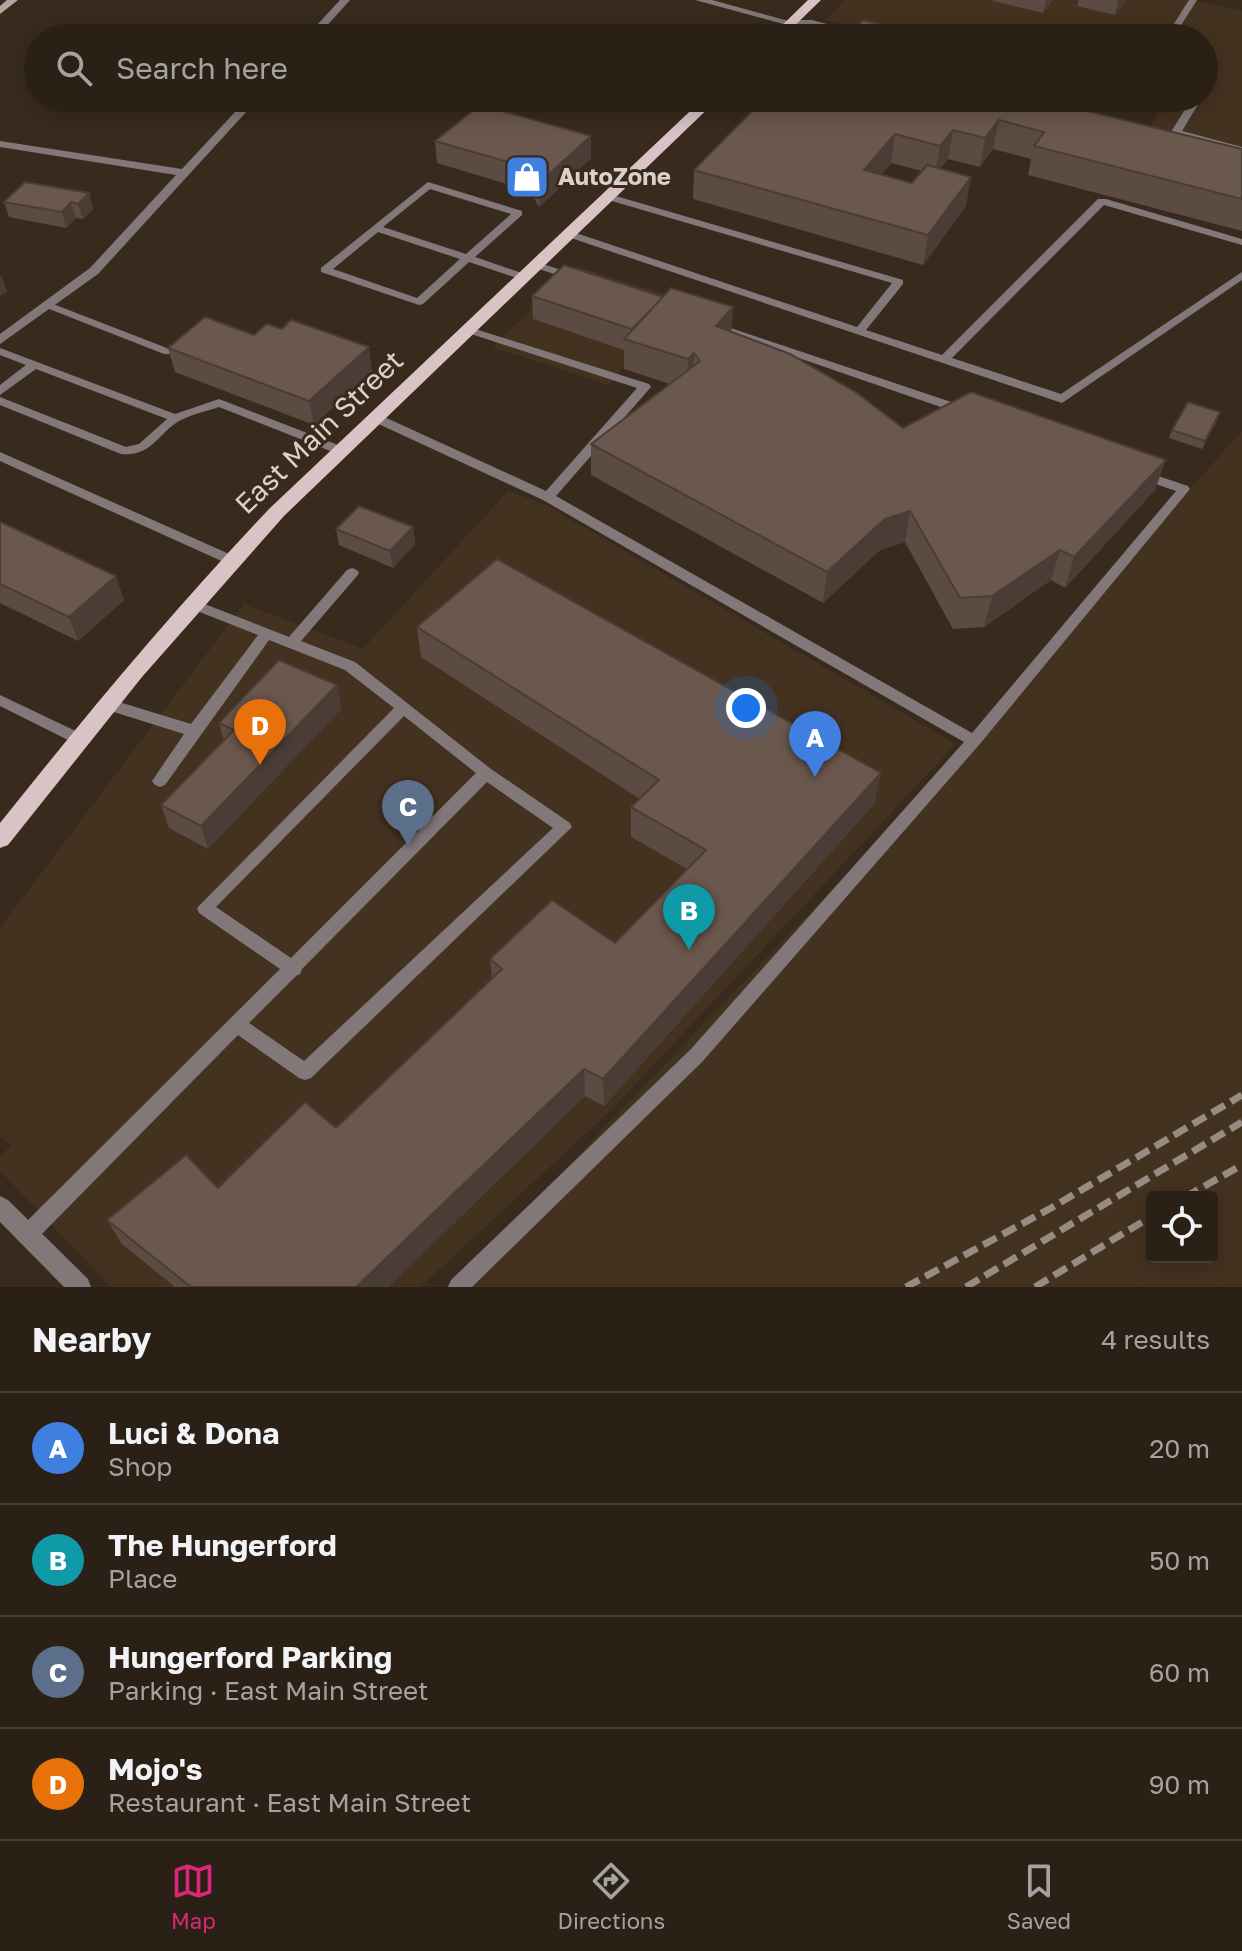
<!DOCTYPE html>
<meta charset="utf-8">
<style>
body{margin:0;font-family:"Golos Text",sans-serif;background:#32281f;color:#f1f3f6}
.controls{position:absolute;right:24px;bottom:24px;display:grid;overflow:hidden;border-radius:8px;box-shadow:0 4px 20px #0003}
.controls button{width:72px;height:72px;display:grid;place-items:center;padding:0;border:0;border-bottom:2px solid #463e35;background:#2a2016;color:#f1f3f6;font:40px sans-serif}
.you{position:absolute;left:746px;top:708px;width:28px;height:28px;margin:-20px;border:6px solid #fff;border-radius:50%;background:#1a73e8;box-shadow:0 0 0 12px #1a73e833}
.badge{display:grid;place-items:center;width:52px;height:52px;border-radius:50%;background:#db2777;color:#fff;font-size:26px;font-weight:700}
.pin{position:absolute;translate:-50% -66px;filter:drop-shadow(0 2px 4px #0008)}
.pin::after{content:'';position:absolute;top:42px;width:28px;height:24px;background:inherit;clip-path:polygon(0 0,100% 0,50% 100%)}
.list{margin:0;padding:0;list-style:none}
h2{display:flex;justify-content:space-between;align-items:center;height:104px;margin:0;padding:0 32px;font-size:34px}
h2 small{font-size:26px;font-weight:400;color:#a5a3a1}
.list li{display:grid;grid-template-columns:52px 1fr auto;gap:24px;align-items:center;box-sizing:border-box;height:112px;padding:0 32px;border-top:2px solid #463e35}
.list b{display:block;font-size:30px;white-space:nowrap}
.list p{margin:0;font-size:26px;white-space:nowrap;color:#a5a3a1}
.list em{font-size:26px;font-style:normal;color:#a5a3a1}
.icon{flex:none;width:44px;height:44px;fill:none;stroke:currentColor;stroke-width:2;stroke-linecap:round;stroke-linejoin:round}
.map{position:relative;flex:none;width:1242px;height:1287px;overflow:hidden}
.search{position:absolute;background:#2a2016;box-shadow:0 4px 20px #0003;left:24px;right:24px;top:24px;height:88px;display:flex;align-items:center;gap:20px;box-sizing:border-box;padding:0 28px;border-radius:44px;color:#a5a3a1;font-size:30px}
.sheet{height:552px;background:#2a2016}
nav{display:flex;justify-content:space-around;align-items:center;box-sizing:border-box;height:112px;border-top:2px solid #463e35;background:#2a2016;font-size:22px;color:#a5a3a1}
nav a{display:grid;justify-items:center;gap:4px}
nav .on{color:#db2777}
.map>svg:first-child{display:block}
</style>
<div class="map">
<svg width="1242" height="1287" viewBox="0 0 1242 1287">
<rect width="100%" height="100%" fill="#382b1e"/>
<path fill="#443220" fill-rule="evenodd" d="M845,0h347l50,11v166l-103,-28 24,-45 -21,-6h62v-60h-306l-73,-18z
M575,266l110,34 -77,85 -115,-38z
M1242,431v856h-790l522,-546 102,-124zM1152,1197h60v60h-60z
M508,491l36,13 412,240 -346,367 -190,176h-309l-111,-116v-15l11,-10 -11,-10v-208l244,-324 119,45z"/>
<g fill="none" stroke-linecap="round" stroke-linejoin="round">
<path fill="#837879" fill-rule="evenodd" d="M1189,0h8l-24,38h-8z
M791,20h21l68,18h-15l-53,-12 -24,-1 -1,-2z
M1192,98h10l-20,33 60,16v6l-69,-19 -2,-2z
M428,182l94,29v4l-47,42 53,18v4h-8l-51,-17 -46,42 -4,1 -98,-33v-4zM430,189l81,25 -45,40 -83,-27zM378,232l82,27 -43,39 -84,-29z
M609,194l294,86v4l-37,46 76,25 156,-156h8l136,40v6l-138,-40 -152,153 109,36 181,-122v8l-180,123 -497,-167v-4h8l284,95 35,-44 -287,-84v-4z
M537,262l42,14 1,2 -5,3 -42,-14v-4z
M48,302l124,48 2,2 -2,2h-8l-120,-47 -2,-2z
M716,323l253,85 2,3 -2,3h-8l-249,-86 -2,-2z
M469,327l180,57 2,3 -95,109 416,237 204,-242 -38,-13 -2,-3 2,-3h8l42,14 2,3 -211,256 -276,316 -231,226h-24l3,-7 240,-231 273,-307 -421,-242 -171,-79 -2,-3 2,-3h8l166,76 91,-103 -172,-56v-4z
M0,348l175,66 44,-15 127,49 2,3 -6,4 -4,-1 -119,-47c-12,4 -26,7 -38,13 -23,12 -28,37 -60,34l-121,-49v-8l126,50 13,-3 28,-25 -131,-50 -36,26v-10l26,-20 -26,-10z
M0,452l236,105 2,3 -7,5 -5,-2 -226,-102z
M352,568l5,2 2,3 -2,3 -56,65 54,21 136,107 79,54 2,4 -261,251 -6,2 -6,-2 -61,-43 -203,206 -7,2 -7,-2 -3,-7 3,-7 259,-258 -81,-56 -2,-5 197,-200 -49,-38 -76,-30 -104,145 -5,2 -5,-2 -3,-4 32,-47 -83,-26 -2,-4 2,-4 5,-2 85,26 67,-89 -71,-28 -2,-3 2,-3h10l92,36 58,-67zM404,716l72,57 -185,185 -75,-51zM487,782l66,46 -249,233 -55,-38 47,-47 4,-2 2,-5z
M0,695l84,40 2,4 -2,4h-10l-74,-37z"/>
<path fill="#837879" fill-rule="evenodd" d="M340,0h10l-34,38h-11z
M695,0h17l84,23 -5,3z
M248,98h11l-161,176 -98,70v-10l90,-66 86,-93 -176,-28v-6l182,28z
M0,1196l8,4 80,79 3,8h-27l-64,-65z"/>
<path fill="#b4a3a3" fill-rule="evenodd" d="M7,0h11l-18,14v-8z"/>
<path fill="#d9c3c4" fill-rule="evenodd" d="M808,0h13l-39,38h-13z
M704,98h15l-435,418 -142,161 -134,168 -8,3v-25c87,-109 175,-215 270,-315z"/>
<path stroke="#968c82" stroke-width="7" stroke-dasharray="15 7" stroke-linecap="butt" d="M1185,1197l57,-32
M906,1287l145,-79 191,-113
M966,1287l276,-165
M1035,1287l117,-71"/>
</g>
<path fill="#5b4b42" fill-rule="evenodd" d="M993,0h60l-10,13 -50,-12z
M1079,0h47l-11,15 -38,-9z
M1034,98l208,51v82l-214,-56 3,-16 -38,-10 -13,18 -32,-8 -8,10 26,37 -43,59 -230,-66 1,-29zM891,163l31,8 -10,12 -31,-8z
M435,141l156,17 -52,49 -9,-16 -93,-28z
M89,193l4,16 -10,10 -7,-1 -10,10 -57,-11 -5,-15z
M532,296l131,1 70,10 -2,25 172,96 252,62 -90,98 -14,-8 -67,47 -31,2 -48,-87 -25,8 -57,53 -232,-128v-31l79,-60 -46,-15v-19l-91,-31z
M254,335l118,36 -58,54 -139,-53 -7,-24z
M1217,421l-15,28 -33,-11 3,-8z
M0,522l124,78 -46,41 -78,-38z
M413,527l2,17 -22,24 -54,-23 -3,-16z
M417,627l458,176 -271,303 -19,-10 -197,191h-213l-53,-43 -15,-24 111,-32 118,-60 156,-149 -2,-20 125,-16 72,-74 -56,-32v-30l9,-8 -219,-142z
M342,708l-134,141 -39,-21 -8,-23 63,-64 -5,-18z"/>
<path fill="#4a3d36" d="M1046,0h7l-10,13z
M1118,0h8l-11,15z
M999,120l-6,29 -13,18 5,-29z
M953,130l-5,29 -13,16 5,-29z
M895,134l-4,29 -31,37 4,-30z
M591,136v22l-52,49 -1,-23z
M971,177l-5,29 -43,59 5,-30z
M89,193l4,16 -10,10 -5,-15z
M71,202l5,16 -10,10 -4,-16z
M1,275l6,16 -7,5v-20z
M733,307l-2,31 -15,-12z
M369,347l3,24 -58,54 -5,-24z
M694,353l-1,30 -6,7 1,-31z
M1220,412l-3,9 -15,28 3,-8z
M1166,460l-11,30 -90,98 9,-31z
M910,511l-5,31 -25,8 -57,53 4,-31 58,-53z
M413,527l2,17 -22,24 -3,-17z
M1060,550l-9,30 -67,47 8,-31z
M116,576l8,24 -46,41 -9,-24z
M337,685l5,23 -134,141 -7,-23z
M881,773l-6,30 -271,303 -1,-27z
M584,1069l1,27 -197,191h-32z"/>
<path fill="#6a574d" stroke="#4a3d36" stroke-width="2" d="M863,20l76,18h-95z
M765,98h269l208,51v50l-208,-53 10,-14 -45,-12 -14,18 -32,-8 -13,16 -45,-12 -31,36 48,13 15,-18 44,12 -43,58 -234,-65z
M480,105l111,31 -53,48 -9,-16 -94,-27z
M25,182l64,11 -11,11 -7,-2 -9,10 -58,-10z
M564,265l99,32 -31,32 -100,-33z
M671,288l62,19 -17,19 74,28 67,39 46,35 68,-36 195,68 -92,97 -14,-7 -68,46 -32,2 -50,-87 -25,8 -58,53 -236,-128 109,-83 -6,-8 -6,6 -64,-20z
M205,317l49,18 13,-11 15,5 9,-9 78,27 -60,54 -141,-53z
M1188,402l32,10 -15,29 -33,-11z
M359,506l54,21 -23,24 -54,-22z
M0,522l116,54 -47,41 -69,-33z
M497,559l384,214 -278,306 -19,-10 -228,218h-165l-84,-67 79,-65 32,33 87,-86 31,26 166,-159 -12,-10 62,-59 63,43 91,-93 -75,-43 28,-27 -242,-153z
M279,660l58,25 -136,141 -40,-21 73,-75 -15,-7z"/>
<defs>
<g id="shop-square" transform="scale(2.3)"><rect x="-9" y="-9" width="18" height="18" rx="4" fill="#3f7fe0" stroke="#382b1e"/><path d="M-5-2.5h2.3a2.7 3.5 0 0 1 5.4 0H5L5.5 6h-11ZM-1.5-2.5h3a1.5 2.3 0 0 0-3 0Z" fill="#fff"/></g>
</defs>
<g fill-rule="evenodd">
<use href="#shop-square" x="527" y="177"/>
</g>
<g text-anchor="middle" stroke-width="6" stroke-linejoin="round" paint-order="stroke">
<g font-size="24" font-weight="bold" fill="#dad1c9" stroke="#382b1e" text-anchor="start">
<text x="558" y="185">AutoZone</text>
</g>
<g font-size="28" fill="#dad1c9" stroke="#382b1e">
<text transform="translate(319 432) rotate(-44)" y="10">East Main Street</text>
</g>
</g>
</svg>
<div class="controls">
<button><svg class="icon" aria-label="locate" viewBox="0 0 24 24"><circle cx="12" cy="12" r="6"/><path d="M12 2v4M12 18v4M2 12h4M18 12h4"/></svg></button>
</div>
<div class="you"></div>
<div class="pin badge" style="left:815px;top:777px;background:#3f7fe0">A</div>
<div class="pin badge" style="left:689px;top:950px;background:#0f9aa8">B</div>
<div class="pin badge" style="left:408px;top:846px;background:#5c6f8a">C</div>
<div class="pin badge" style="left:260px;top:765px;background:#e8710a">D</div>
<div class="search"><svg class="icon" aria-label="search" viewBox="0 0 24 24"><circle cx="10" cy="10" r="6"/><path d="M15 15l6 6"/></svg>Search here</div>
</div>
<section class="sheet">
<h2>Nearby<small>4 results</small></h2>
<ul class="list">
<li><span class="badge" style="background:#3f7fe0">A</span><div><b>Luci &amp; Dona</b><p>Shop</p></div><em>20 m</em></li>
<li><span class="badge" style="background:#0f9aa8">B</span><div><b>The Hungerford</b><p>Place</p></div><em>50 m</em></li>
<li><span class="badge" style="background:#5c6f8a">C</span><div><b>Hungerford Parking</b><p>Parking · East Main Street</p></div><em>60 m</em></li>
<li><span class="badge" style="background:#e8710a">D</span><div><b>Mojo's</b><p>Restaurant · East Main Street</p></div><em>90 m</em></li>
</ul>
</section>
<nav>
<a class="on"><svg class="icon" aria-label="map" viewBox="0 0 24 24"><path d="M3 6l6-2 6 2 6-2v14l-6 2-6-2-6 2zM9 4v14M15 6v14"/></svg>Map</a>
<a><svg class="icon" aria-label="directions" viewBox="0 0 24 24"><path d="M12 3l9 9-9 9-9-9zM9 14v-3h6M13 9l2 2-2 2"/></svg>Directions</a>
<a><svg class="icon" aria-label="saved" viewBox="0 0 24 24"><path d="M7 4h10v16l-5-4-5 4z"/></svg>Saved</a>
</nav>
